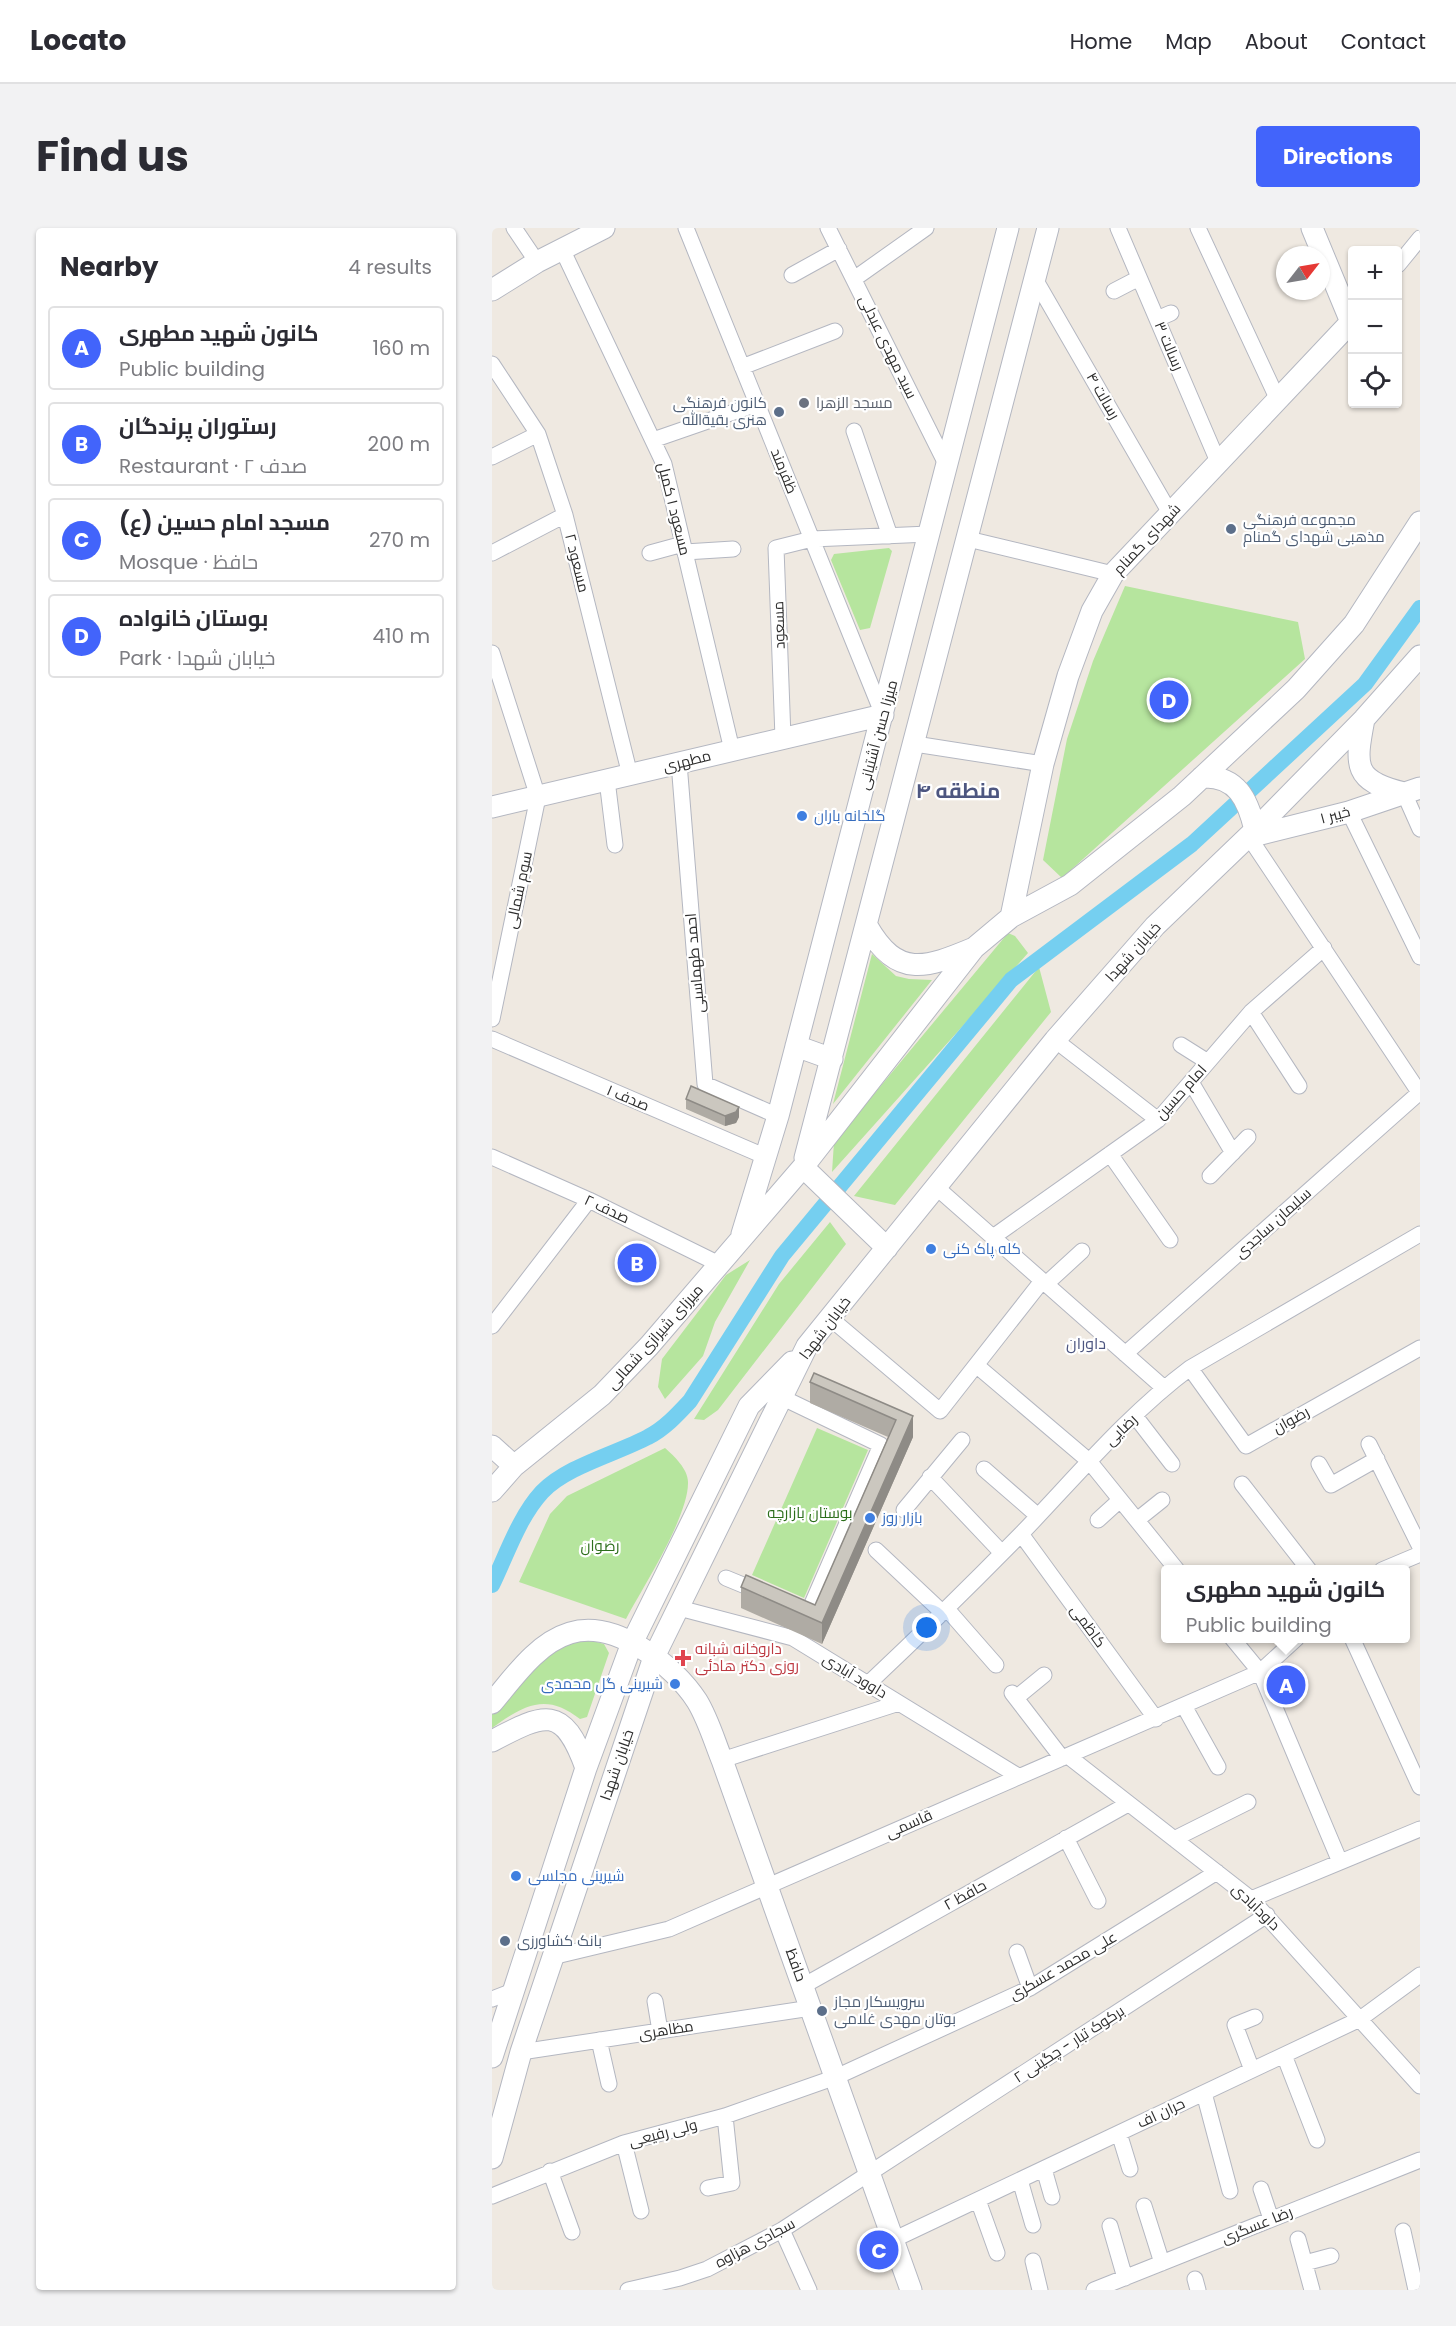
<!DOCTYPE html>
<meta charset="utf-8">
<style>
body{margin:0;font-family:Poppins,Cairo,sans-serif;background:#f2f2f3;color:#2b2b33}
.controls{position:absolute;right:18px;top:18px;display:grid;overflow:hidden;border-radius:6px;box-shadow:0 2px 4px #0004}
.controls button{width:54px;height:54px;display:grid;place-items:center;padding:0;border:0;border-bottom:2px solid #e1e1e2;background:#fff;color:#2b2b33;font:30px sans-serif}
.compass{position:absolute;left:784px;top:18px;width:54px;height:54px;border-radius:50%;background:#fff;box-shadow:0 2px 4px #0004;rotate:59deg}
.you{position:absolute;left:435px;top:1400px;width:21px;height:21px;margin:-15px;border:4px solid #fff;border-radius:50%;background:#1a73e8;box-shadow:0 0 0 9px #1a73e833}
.badge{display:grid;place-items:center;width:39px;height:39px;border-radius:50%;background:#4264fb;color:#fff;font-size:20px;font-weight:700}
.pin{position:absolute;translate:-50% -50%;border:3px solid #fff;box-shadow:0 2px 6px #0006}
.popup{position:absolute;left:669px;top:1337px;width:249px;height:78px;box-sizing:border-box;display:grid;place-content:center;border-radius:6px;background:#fff;filter:drop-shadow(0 2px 4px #0005);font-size:20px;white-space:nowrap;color:#7c7c81}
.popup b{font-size:22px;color:#2b2b33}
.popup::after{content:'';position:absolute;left:50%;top:100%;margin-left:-12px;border:12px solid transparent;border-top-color:#fff}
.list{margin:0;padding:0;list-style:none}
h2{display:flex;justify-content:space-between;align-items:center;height:78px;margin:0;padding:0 24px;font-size:26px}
h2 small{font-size:20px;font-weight:400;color:#7c7c81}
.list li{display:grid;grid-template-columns:39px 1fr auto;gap:18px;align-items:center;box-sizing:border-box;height:84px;margin:0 12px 12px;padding:0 12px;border:2px solid #e1e1e2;border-radius:6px}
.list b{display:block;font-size:22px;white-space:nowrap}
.list p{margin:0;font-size:20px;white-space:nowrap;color:#7c7c81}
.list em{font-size:20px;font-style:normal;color:#7c7c81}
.icon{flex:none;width:33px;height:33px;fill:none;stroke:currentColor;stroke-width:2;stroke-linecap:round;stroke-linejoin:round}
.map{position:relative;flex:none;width:928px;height:2062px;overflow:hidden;border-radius:6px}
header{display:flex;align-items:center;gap:36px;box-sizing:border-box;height:84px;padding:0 30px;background:#fff;border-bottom:2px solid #e1e1e2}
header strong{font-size:28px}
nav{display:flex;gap:33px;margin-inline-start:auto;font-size:21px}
.intro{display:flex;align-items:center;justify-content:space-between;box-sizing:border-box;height:144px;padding:0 36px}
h1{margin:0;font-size:42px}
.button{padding:15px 27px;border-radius:6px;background:#4264fb;color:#fff;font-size:21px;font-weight:700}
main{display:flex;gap:36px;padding:0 36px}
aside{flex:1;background:#fff;border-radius:6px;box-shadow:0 2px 4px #0004}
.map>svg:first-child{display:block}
</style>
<header>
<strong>Locato</strong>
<nav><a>Home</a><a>Map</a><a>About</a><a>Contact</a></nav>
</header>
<div class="intro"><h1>Find us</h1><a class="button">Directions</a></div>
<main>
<aside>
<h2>Nearby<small>4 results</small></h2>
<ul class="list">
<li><span class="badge">A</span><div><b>کانون شهید مطهری</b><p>Public building</p></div><em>160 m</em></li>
<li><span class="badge">B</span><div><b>رستوران پرندگان</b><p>Restaurant · صدف ۲</p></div><em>200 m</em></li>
<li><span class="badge">C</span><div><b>مسجد امام حسین (ع)</b><p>Mosque · حافظ</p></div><em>270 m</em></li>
<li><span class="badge">D</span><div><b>بوستان خانواده</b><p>Park · خیابان شهدا</p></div><em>410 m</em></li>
</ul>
</aside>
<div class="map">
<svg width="928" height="2062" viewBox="0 0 928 2062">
<rect width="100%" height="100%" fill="#efe9e1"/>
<path fill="#b6e59e" d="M397,320l3,3 -22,77 -10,2 -29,-70 3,-6z
M633,358l173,36 7,37 -243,219 -19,-18 24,-121 26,-78z
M516,705l7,3 13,17 -196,219 2,-30z
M380,726l24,22 13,3 23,1 -99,124z
M547,739l12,45 -156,193 -41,-9z
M338,994l16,22 -128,166 -14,10 -10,-1 85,-135z
M258,1032l-35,62 -12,34 -38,43 -7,-12 4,-28 64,-84z
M325,1200l51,22 -64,148 -52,-23z
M173,1220c9,8 23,21 23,34 1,34 -45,105 -62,137l-107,-37 31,-68 17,-18z
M94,1411l18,5 5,9 -22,64 -7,2c-34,-27 -56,-14 -88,9v-16l43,-57z"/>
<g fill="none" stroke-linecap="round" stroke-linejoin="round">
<path stroke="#75cff0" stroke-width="16" d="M0,1357c15,-31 27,-68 50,-93 25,-26 74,-38 106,-55 16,-8 29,-22 42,-36l92,-145 229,-276 181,-136 173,-160 55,-76"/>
<g stroke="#b4b7c1" stroke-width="17">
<path id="street" d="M22,0l23,34
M194,0l197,487
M336,0l119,238
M626,0l101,236
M706,0l80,172
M70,21l102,215 68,286
M906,37l22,-27
M300,47l47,-26
M362,51l72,-51
M543,51l135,234
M622,63l25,-13
M665,91l14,-6
M0,136l46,70 27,81 65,260
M250,139l93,-36
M362,203l36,105
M161,212l104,-36
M0,229l46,-23
M476,311l145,35
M193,324l48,-3
M0,325l73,-38
M158,325l33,-9
M0,425l46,144 -46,222
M291,510l-7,-190 36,-9 117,-5
M423,516l128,20
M187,535l26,321 73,32
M115,552l8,65
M912,565l16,36
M857,584l71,145
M757,609l170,255
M759,784l48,74
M0,811l272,117
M563,812l103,80
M689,817l27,17
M699,854l42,71
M618,926l60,86
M0,929l97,43 130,64
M718,948l38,-39
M444,959l228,201
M501,1009l165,-117 93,-108 73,-64
M554,1056l36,-33
M338,1090l110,93 102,-130
M0,1098l97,-126
M633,1126l295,-262
M484,1137l113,96 88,109
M698,1140l56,78 174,-98
M289,1169l100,48 -72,166 -10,-4
M643,1188l37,48
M877,1216l51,103
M827,1236l12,21 46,-26
M492,1241l54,47
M438,1249l72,76
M750,1256l67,86
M412,1282l58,-70
M606,1292l22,-20
M645,1292l25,-20
M529,1306l135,185
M384,1322l67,63
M890,1342l38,-16
M234,1350l34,14
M187,1380l114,30 225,138
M455,1381l49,56
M740,1410l28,34 80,190
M860,1410l68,149
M376,1456c52,-49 103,-99 153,-150 54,-56 106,-119 169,-166l230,-134
M520,1465l50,65
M524,1470l28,-23
M692,1478l34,61
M576,1528l183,143 169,187
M230,1532l177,-57
M574,1610l32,63
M682,1611l74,-37
M759,1671l169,-70
M525,1724l13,36
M60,1729l117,-28 591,-257 37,-34
M311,1758l325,-182
M0,1771l21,-8
M163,1773l5,30
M107,1812l10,44
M29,1824l290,-44
M792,1827l33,85
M760,1842l-17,-45 20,-8
M712,1865l26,98
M627,1905l11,36
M132,1915l17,68
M552,1941l8,28
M58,1943l22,61
M528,1952l13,45
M216,1960l24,-5 -7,-67
M769,1961l10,30
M0,1968l132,-53 101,-27 111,-39 194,-89 187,-116
M486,1972l19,53
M652,1978l18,57
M618,1998l15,52
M290,2002l27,60
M911,2003l13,59
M403,2011l465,-220 60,-44
M806,2011l14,51
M541,2033l7,29
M813,2035l26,-7
M703,2051l3,11
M136,2062l52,-12 27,-9 75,-39 485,-315
M602,2062l326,-130"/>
</g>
<g stroke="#b4b7c1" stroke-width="23">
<path id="secondary" d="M0,62l45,-28 67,-34
M872,491c-9,47 -11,62 40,74
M710,549c35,-2 46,23 53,53
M0,579l391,-92
M757,609l100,-25 71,-24
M519,689l32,-153 25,-88 24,-65 21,-37 238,-252 -39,-94
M375,698c30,53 59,42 107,22
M304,818l36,13
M313,930l243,-930
M311,939l84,81
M250,1006l36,-118 230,-888
M0,1218l22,20
M0,1263l22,-25 88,-71 47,-49 154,-179 171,-219 37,-31 59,-32 112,-89 114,-107 58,-65 66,-102
M0,1475c22,-26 45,-60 78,-70 45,-14 104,32 127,68 11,18 17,39 25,59l189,530
M0,1513c53,-28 71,-37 94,27
M0,1829l94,-289 46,-125 117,-237 43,-44
M0,1930l29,-106 133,-395 153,-311 248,-306 100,-114 100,-96 109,-111 56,-63"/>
</g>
<use href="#street" stroke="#fff" stroke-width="15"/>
<use href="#secondary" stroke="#fff" stroke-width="21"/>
</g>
<path fill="#afaba4" d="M194,871l53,18 -3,6 -11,3 -39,-17z
M318,1154l103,34v21l-91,207 -81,-36v-21l74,18 73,-168 -78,-34z"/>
<path fill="#8e8b86" d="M247,879v10l-3,6 -11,3v-10z
M421,1188v21l-91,207v-21z"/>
<path fill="#cbc7bf" stroke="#8e8b86" stroke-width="1.5" d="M199,858l48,21 -3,5 -11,4 -39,-17z
M322,1145l99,43 -91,207 -81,-36 5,-12 69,30 81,-185 -86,-38z"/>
<circle fill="#6b7280" stroke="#fff" stroke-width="2" cx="312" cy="175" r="6"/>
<g fill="#5c6f8a" stroke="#fff" stroke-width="2">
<circle cx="287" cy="184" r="6"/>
<circle cx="739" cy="301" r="6"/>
<circle cx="13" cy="1713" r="6"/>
<circle cx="330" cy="1783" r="6"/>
</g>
<g fill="#3f7fe0" stroke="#fff" stroke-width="2">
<circle cx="310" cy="588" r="6"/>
<circle cx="439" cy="1021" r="6"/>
<circle cx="378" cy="1290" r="6"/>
<circle cx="183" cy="1456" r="6"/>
<circle cx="24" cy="1648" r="6"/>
</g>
<path fill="#e0444e" stroke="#fff" stroke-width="2" d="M188 1421h6v6h6v6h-6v6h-6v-6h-6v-6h6z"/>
<g text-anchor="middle" stroke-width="4.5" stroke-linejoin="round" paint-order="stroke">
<g font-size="15" fill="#2e2e2e" stroke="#fff">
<text transform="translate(677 118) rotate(67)" y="5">رسالت ۳</text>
<text transform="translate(396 119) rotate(64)" y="5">سید مهدی عبدلی</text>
<text transform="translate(611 168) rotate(60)" y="5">رسالت ۴</text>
<text transform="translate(292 243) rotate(68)" y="5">ظفرمند</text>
<text transform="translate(182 281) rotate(76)" y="5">مسعود ۱ کمیل</text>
<text transform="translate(655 311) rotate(-47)" y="5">شهدای گمنام</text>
<text transform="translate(85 335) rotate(76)" y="5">مسعود ۲</text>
<text transform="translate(287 397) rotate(-92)" y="5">مسعود</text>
<text transform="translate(386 507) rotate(-75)" y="5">میرزا حسن آشتیانی</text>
<text transform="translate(195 533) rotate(-14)" y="5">مطهری</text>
<text transform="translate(843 587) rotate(-15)" y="5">خیبر ۱</text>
<text transform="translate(27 662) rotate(-78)" y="5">سوم شمالی</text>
<text transform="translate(641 724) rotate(-48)" y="5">خیابان شهدا</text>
<text transform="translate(203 735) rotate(-95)" y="5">احمد طهماسبی</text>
<text transform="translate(689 864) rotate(-48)" y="5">امام حسین</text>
<text transform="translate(136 870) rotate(23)" y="5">صدف ۱</text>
<text transform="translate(115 981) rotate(25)" y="5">صدف ۲</text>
<text transform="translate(781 995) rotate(-42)" y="5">سلیمان ساجدی</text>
<text transform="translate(333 1100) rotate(-53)" y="5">خیابان شهدا</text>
<text transform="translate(163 1109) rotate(-48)" y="5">میرزای شیرازی شمالی</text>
<text transform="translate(799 1192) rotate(-29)" y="5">رضوان</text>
<text transform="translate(629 1202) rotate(-44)" y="5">رضایی</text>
<text transform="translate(596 1398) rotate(54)" y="5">کاظمی</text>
<text transform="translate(363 1448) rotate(31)" y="5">داوود آبادی</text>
<text transform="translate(125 1537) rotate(-71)" y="5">خیابان شهدا</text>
<text transform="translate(417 1596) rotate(-24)" y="5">قاسمی</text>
<text transform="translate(473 1667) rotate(-29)" y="5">حافظ ۲</text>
<text transform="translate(764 1679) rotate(44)" y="5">داودآبادی</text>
<text transform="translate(304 1737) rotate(70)" y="5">حافظ</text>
<text transform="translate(571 1738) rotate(-30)" y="5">علی محمد عسکری</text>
<text transform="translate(174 1802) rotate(-9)" y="5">مظاهری</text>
<text transform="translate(577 1816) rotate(-33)" y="5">برکوک تبار - چگینی ۲</text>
<text transform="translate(669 1885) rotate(-25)" y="5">حران اف</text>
<text transform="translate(171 1905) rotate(-15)" y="5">ولی رفیعی</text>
<text transform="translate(765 1997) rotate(-22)" y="5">رضا عسگری</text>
<text transform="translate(263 2015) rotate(-28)" y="5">سجادی هزاوه</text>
</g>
<g font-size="15" fill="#4e5e75" stroke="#fff" text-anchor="start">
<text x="275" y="180" text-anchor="end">کانون فرهنگی<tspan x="275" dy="17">هنری بقیةالله</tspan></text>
<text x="751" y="297">مجموعه فرهنگی<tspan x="751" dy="17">مذهبی شهدای گمنام</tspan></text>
<text x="25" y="1718">بانک کشاورزی</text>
<text x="342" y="1779">سرویسکار مجاز<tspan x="342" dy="17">بوتان مهدی غلامی</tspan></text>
</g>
<g font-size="15" fill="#5b616d" stroke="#fff" text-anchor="start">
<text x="324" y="180">مسجد الزهرا</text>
</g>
<g font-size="15" fill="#366cbe" stroke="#fff" text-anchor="start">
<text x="322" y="593">گلخانه باران</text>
<text x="451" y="1026">کله پاک کنی</text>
<text x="390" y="1295">بازار روز</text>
<text x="171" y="1461" text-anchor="end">شیرینی گل محمدی</text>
<text x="36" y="1653">شیرینی مجلسی</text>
</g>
<g font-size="15" fill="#2c6e1b" stroke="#fff">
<text x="318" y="1290">بوستان بازارچه</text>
<text x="108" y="1323">رضوان</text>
</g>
<g font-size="15" fill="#be3a42" stroke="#fff" text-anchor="start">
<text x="203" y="1426">داروخانه شبانه<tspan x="203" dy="17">روزی دکتر هادئی</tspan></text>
</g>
<g font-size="16" fill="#4d5680" stroke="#fff">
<text x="594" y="1121">داوران</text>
</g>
<g font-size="21" font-weight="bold" fill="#4d5680" stroke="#fff">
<text x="466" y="570">منطقه ۴</text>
</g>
</g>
</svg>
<div class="controls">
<button>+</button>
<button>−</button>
<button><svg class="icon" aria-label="locate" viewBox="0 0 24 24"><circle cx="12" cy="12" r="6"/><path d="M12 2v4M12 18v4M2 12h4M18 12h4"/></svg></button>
</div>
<svg class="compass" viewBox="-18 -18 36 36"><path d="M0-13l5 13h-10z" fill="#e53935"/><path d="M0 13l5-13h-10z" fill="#7c7c81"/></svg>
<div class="you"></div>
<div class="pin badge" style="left:794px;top:1457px">A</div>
<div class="popup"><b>کانون شهید مطهری</b>Public building</div>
<div class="pin badge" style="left:145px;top:1035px">B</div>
<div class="pin badge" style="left:387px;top:2022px">C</div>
<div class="pin badge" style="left:677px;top:472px">D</div>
</div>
</main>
